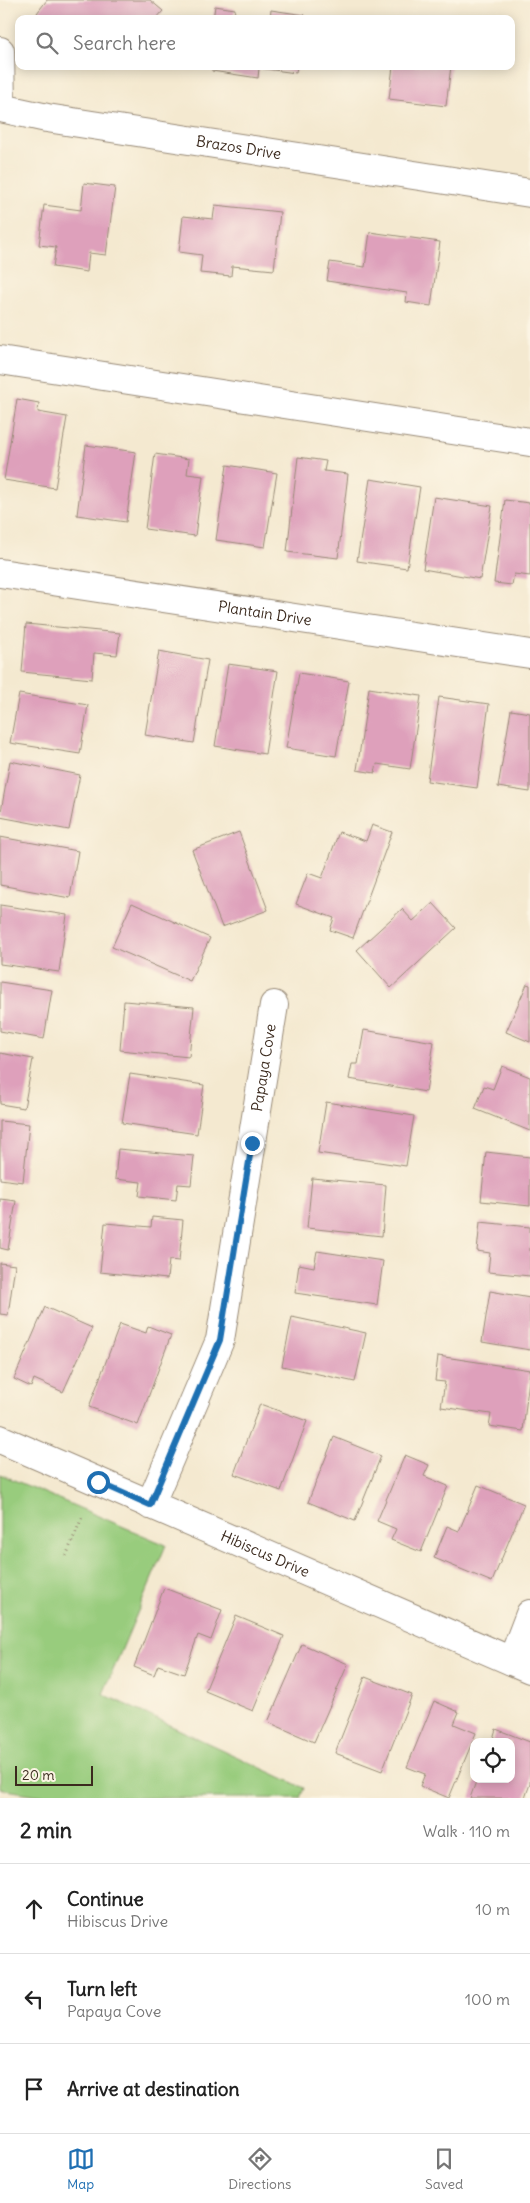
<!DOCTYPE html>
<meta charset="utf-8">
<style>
body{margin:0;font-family:Delius,sans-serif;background:#f6f6f6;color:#222}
.controls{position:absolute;right:15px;bottom:15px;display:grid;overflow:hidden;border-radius:10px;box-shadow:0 2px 12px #0003}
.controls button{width:45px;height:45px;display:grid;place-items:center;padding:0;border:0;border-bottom:1px solid #e0e0e0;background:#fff;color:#222;font:25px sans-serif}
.scale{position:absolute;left:15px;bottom:12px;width:78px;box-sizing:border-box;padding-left:5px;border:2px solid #3b2a1e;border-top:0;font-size:14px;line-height:18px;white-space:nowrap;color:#3b2a1e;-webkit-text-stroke:4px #fcf5e5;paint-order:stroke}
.stop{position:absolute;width:15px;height:15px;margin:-11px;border:4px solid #1f6fb2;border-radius:50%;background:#fff}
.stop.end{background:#1f6fb2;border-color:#fff;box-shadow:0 1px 5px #0008}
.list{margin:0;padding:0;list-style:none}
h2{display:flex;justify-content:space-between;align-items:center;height:65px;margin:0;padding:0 20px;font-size:21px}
h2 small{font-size:16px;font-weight:400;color:#767676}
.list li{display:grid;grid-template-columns:32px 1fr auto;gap:15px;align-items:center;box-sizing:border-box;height:90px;padding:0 20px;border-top:1px solid #e0e0e0}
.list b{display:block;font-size:19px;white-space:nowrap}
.list p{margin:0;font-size:16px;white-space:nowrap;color:#767676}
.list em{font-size:16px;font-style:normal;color:#767676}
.icon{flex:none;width:28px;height:28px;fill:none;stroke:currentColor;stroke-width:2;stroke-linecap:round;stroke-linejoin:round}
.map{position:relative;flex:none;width:530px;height:1798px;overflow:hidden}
.search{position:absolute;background:#fff;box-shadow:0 2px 12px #0003;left:15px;right:15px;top:15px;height:55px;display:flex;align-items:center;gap:12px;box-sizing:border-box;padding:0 18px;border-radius:10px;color:#767676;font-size:19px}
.sheet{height:335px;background:#fff}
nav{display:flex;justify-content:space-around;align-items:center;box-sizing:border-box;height:70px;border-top:1px solid #e0e0e0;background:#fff;font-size:14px;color:#767676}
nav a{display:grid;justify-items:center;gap:2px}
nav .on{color:#1f6fb2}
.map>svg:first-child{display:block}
</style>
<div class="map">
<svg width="530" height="1798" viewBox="0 0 530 1798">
<rect width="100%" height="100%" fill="#fcf5e5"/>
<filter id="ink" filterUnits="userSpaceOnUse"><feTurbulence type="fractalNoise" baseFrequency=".02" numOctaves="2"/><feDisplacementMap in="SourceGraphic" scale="10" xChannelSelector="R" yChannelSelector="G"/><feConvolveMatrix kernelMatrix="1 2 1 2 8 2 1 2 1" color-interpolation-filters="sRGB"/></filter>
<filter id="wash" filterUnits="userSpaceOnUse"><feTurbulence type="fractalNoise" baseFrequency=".0096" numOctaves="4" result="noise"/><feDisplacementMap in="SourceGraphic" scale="20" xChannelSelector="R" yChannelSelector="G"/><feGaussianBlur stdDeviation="1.12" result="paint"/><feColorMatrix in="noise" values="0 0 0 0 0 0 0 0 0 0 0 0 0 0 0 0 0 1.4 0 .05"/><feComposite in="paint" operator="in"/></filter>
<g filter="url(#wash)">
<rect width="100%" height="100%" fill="#f4e9d0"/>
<path fill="#98cc7d" stroke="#6a7b4e" d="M0,1474l166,71 -63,149 201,94 -4,10h-244l-56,-9z"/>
<g id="blocks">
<path fill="#dea0bb" d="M47,0h103l13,11 -7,8h-112l-7,-6z
M215,6l20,3 -1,7 9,3h-30z
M271,10l34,5 -1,4h-34z
M212,66h85l-1,7 -37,-5 -1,10 -46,-7z
M393,66h58l-5,40 -57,-7z
M84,183l31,4 -9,68 -17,-2 -2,19 -34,-5 3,-20 -17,-2 5,-40 37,5z
M215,205l65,7 -6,58 -42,-4 -1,10 -31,-3 2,-18 -23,-3 4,-36 30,3z
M370,232l70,10 -9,64 -25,-4 1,-9 -80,-12 3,-19 35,5z
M17,399l22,4 -1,9 29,5 -12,71 -51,-8z
M86,445l50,7 -10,70 -49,-7z
M155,454l34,5 -2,15 16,2 -8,60 -50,-7z
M298,457l28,4 -2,10 24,3 -10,84 -51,-6z
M227,465l50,8 -12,74 -49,-7z
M370,479l50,8 -13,81 -50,-7z
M434,497l58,9 -12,73 -57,-10z
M505,500l25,3v73l-16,-2 -2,11 -18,-2z
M26,624l94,9 -3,22 -23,-2 -2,26 -70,-7z
M159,651l49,9 -14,83 -49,-8z
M228,664l50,7 -13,83 -50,-8z
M299,673l50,8 -13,75 -50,-8z
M369,688l52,8 -11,73 -33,-5 -2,9 -18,-3z
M19,694l69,11 -8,49 -70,-11z
M439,697l50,7 -12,84 -50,-7z
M511,710l19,3v79l-32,-5z
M10,761l70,14 -11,55 -69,-13z
M372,825l20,7 -39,106 -23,-8 4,-12 -38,-14 12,-31 14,5 17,-46 27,9z
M239,832l29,78 -46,17 -30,-77z
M0,837l78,14 -8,47 -70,-13z
M132,903l78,35 -20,43 -78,-34z
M433,903l23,25 -65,60 -34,-38 45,-41 11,12z
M0,905l67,10 -8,57 -59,-8z
M0,982l52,8 -8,49 -44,-8z
M527,984l3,1v57l-24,-10z
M124,1001l70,6 -5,50 -69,-7z
M364,1030l70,12 -8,50 -77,-13 3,-15h6z
M0,1053l33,6 -9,49 -24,-4z
M502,1066l28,11v54l-55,-22 9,-23 9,3z
M130,1074l74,11 -7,49 -75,-11z
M326,1102l88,14 -8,50 -88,-13z
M0,1121l29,3 -6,58 -23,-3z
M118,1149l76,7 -3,29 -13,-1 -2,16 -37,-4 2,-14 -26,-3z
M486,1152l44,5v49l-49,-5z
M312,1178l74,7 -4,51 -75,-8z
M0,1199l16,2 -8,49 -8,-2z
M152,1217l31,3 -4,41 -10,-1 -2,19 -67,-7 5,-49 46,4z
M480,1222l50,5v49l-42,-4 2,-19 -13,-2z
M317,1251l66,10 -6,44 -82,-12 4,-29 15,3z
M0,1263l15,2 -7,50 -8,-1z
M490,1291l40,7v52l-48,-8z
M45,1307l47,21 -29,64 -29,-13 -3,8 -17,-8z
M292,1317l74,16 -11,49 -73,-16z
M120,1324l26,9 2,-7 23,9 -33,90 -49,-18z
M438,1356l92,14 -7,61 -34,-5 2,-12 -50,-7 4,-25 -10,-1z
M260,1404l47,17 -26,70 -47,-17z
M334,1437l47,19 -26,65 -47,-19z
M405,1455l24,10 -5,11 24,10 -27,66 -30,-12 5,-11 -19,-8z
M478,1485l46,19 -32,78 -58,-24 13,-32 12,5z
M164,1588l58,22 -11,30 -13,-5 -14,39 -26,-9 -4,10 -20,-8z
M236,1616l48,20 -31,75 -48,-20z
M302,1644l46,20 -34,78 -46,-20z
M365,1677l47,18 -30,76 -47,-18z
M434,1701l25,11 -5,12 22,9 -27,65 -29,-12 5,-12 -18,-7z
M496,1729l34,13v42l-5,14h-55l7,-19h34v-37h-19z"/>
</g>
</g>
<g filter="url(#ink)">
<use href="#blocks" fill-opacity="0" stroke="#988a77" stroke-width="1"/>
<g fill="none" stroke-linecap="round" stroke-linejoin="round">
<g stroke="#988a77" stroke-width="30">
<g id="minor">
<path id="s1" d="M0,51l1,57 46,10 483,75"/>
<path d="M0,360l530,82"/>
<path id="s2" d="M0,573l530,81"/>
<path id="s3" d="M0,1439l530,230"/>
<path id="s4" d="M150,1505l70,-165 54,-335"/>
<path d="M512,1661l18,-47"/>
</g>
</g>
<path stroke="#988a77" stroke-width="3" stroke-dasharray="1 4" stroke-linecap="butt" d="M66,1556l17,-41"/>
<use href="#minor" stroke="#fff" stroke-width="28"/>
</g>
</g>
<g fill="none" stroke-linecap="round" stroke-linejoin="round" filter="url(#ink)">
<path stroke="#1f6fb2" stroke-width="6" d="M98,1482l52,23 70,-165 32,-197"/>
</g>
<g text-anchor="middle" stroke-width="4" stroke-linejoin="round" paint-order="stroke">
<g font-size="15" fill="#3b2a1e" stroke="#fcf5e5">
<text dy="5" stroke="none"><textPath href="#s1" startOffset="298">Brazos Drive</textPath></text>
<text dy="5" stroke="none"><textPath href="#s2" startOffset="268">Plantain Drive</textPath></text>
<text dy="5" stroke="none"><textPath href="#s4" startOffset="455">Papaya Cove</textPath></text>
<text dy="5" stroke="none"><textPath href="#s3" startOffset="289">Hibiscus Drive</textPath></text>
</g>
</g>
</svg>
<div class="controls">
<button><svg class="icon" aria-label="locate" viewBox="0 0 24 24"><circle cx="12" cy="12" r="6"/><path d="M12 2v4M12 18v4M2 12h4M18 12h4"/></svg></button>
</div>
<div class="scale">20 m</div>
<div class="stop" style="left:98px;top:1482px"></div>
<div class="stop end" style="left:252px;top:1143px"></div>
<div class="search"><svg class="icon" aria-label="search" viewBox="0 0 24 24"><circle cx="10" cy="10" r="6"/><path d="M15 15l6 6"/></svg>Search here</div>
</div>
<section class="sheet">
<h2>2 min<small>Walk · 110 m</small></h2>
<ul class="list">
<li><svg class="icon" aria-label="ahead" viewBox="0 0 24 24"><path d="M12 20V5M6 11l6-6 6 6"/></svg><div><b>Continue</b><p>Hibiscus Drive</p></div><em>10 m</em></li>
<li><svg class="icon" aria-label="left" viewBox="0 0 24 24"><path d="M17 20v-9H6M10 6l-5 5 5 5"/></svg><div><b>Turn left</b><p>Papaya Cove</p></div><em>100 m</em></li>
<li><svg class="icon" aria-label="arrive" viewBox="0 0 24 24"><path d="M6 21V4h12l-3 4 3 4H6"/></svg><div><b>Arrive at destination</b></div></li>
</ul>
</section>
<nav>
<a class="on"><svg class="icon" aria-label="map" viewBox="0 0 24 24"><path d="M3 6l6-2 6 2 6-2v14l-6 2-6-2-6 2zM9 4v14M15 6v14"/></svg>Map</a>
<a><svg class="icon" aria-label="directions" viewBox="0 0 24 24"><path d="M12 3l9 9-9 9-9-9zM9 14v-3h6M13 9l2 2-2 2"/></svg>Directions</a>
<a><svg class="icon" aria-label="saved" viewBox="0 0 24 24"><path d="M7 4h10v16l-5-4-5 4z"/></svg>Saved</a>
</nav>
